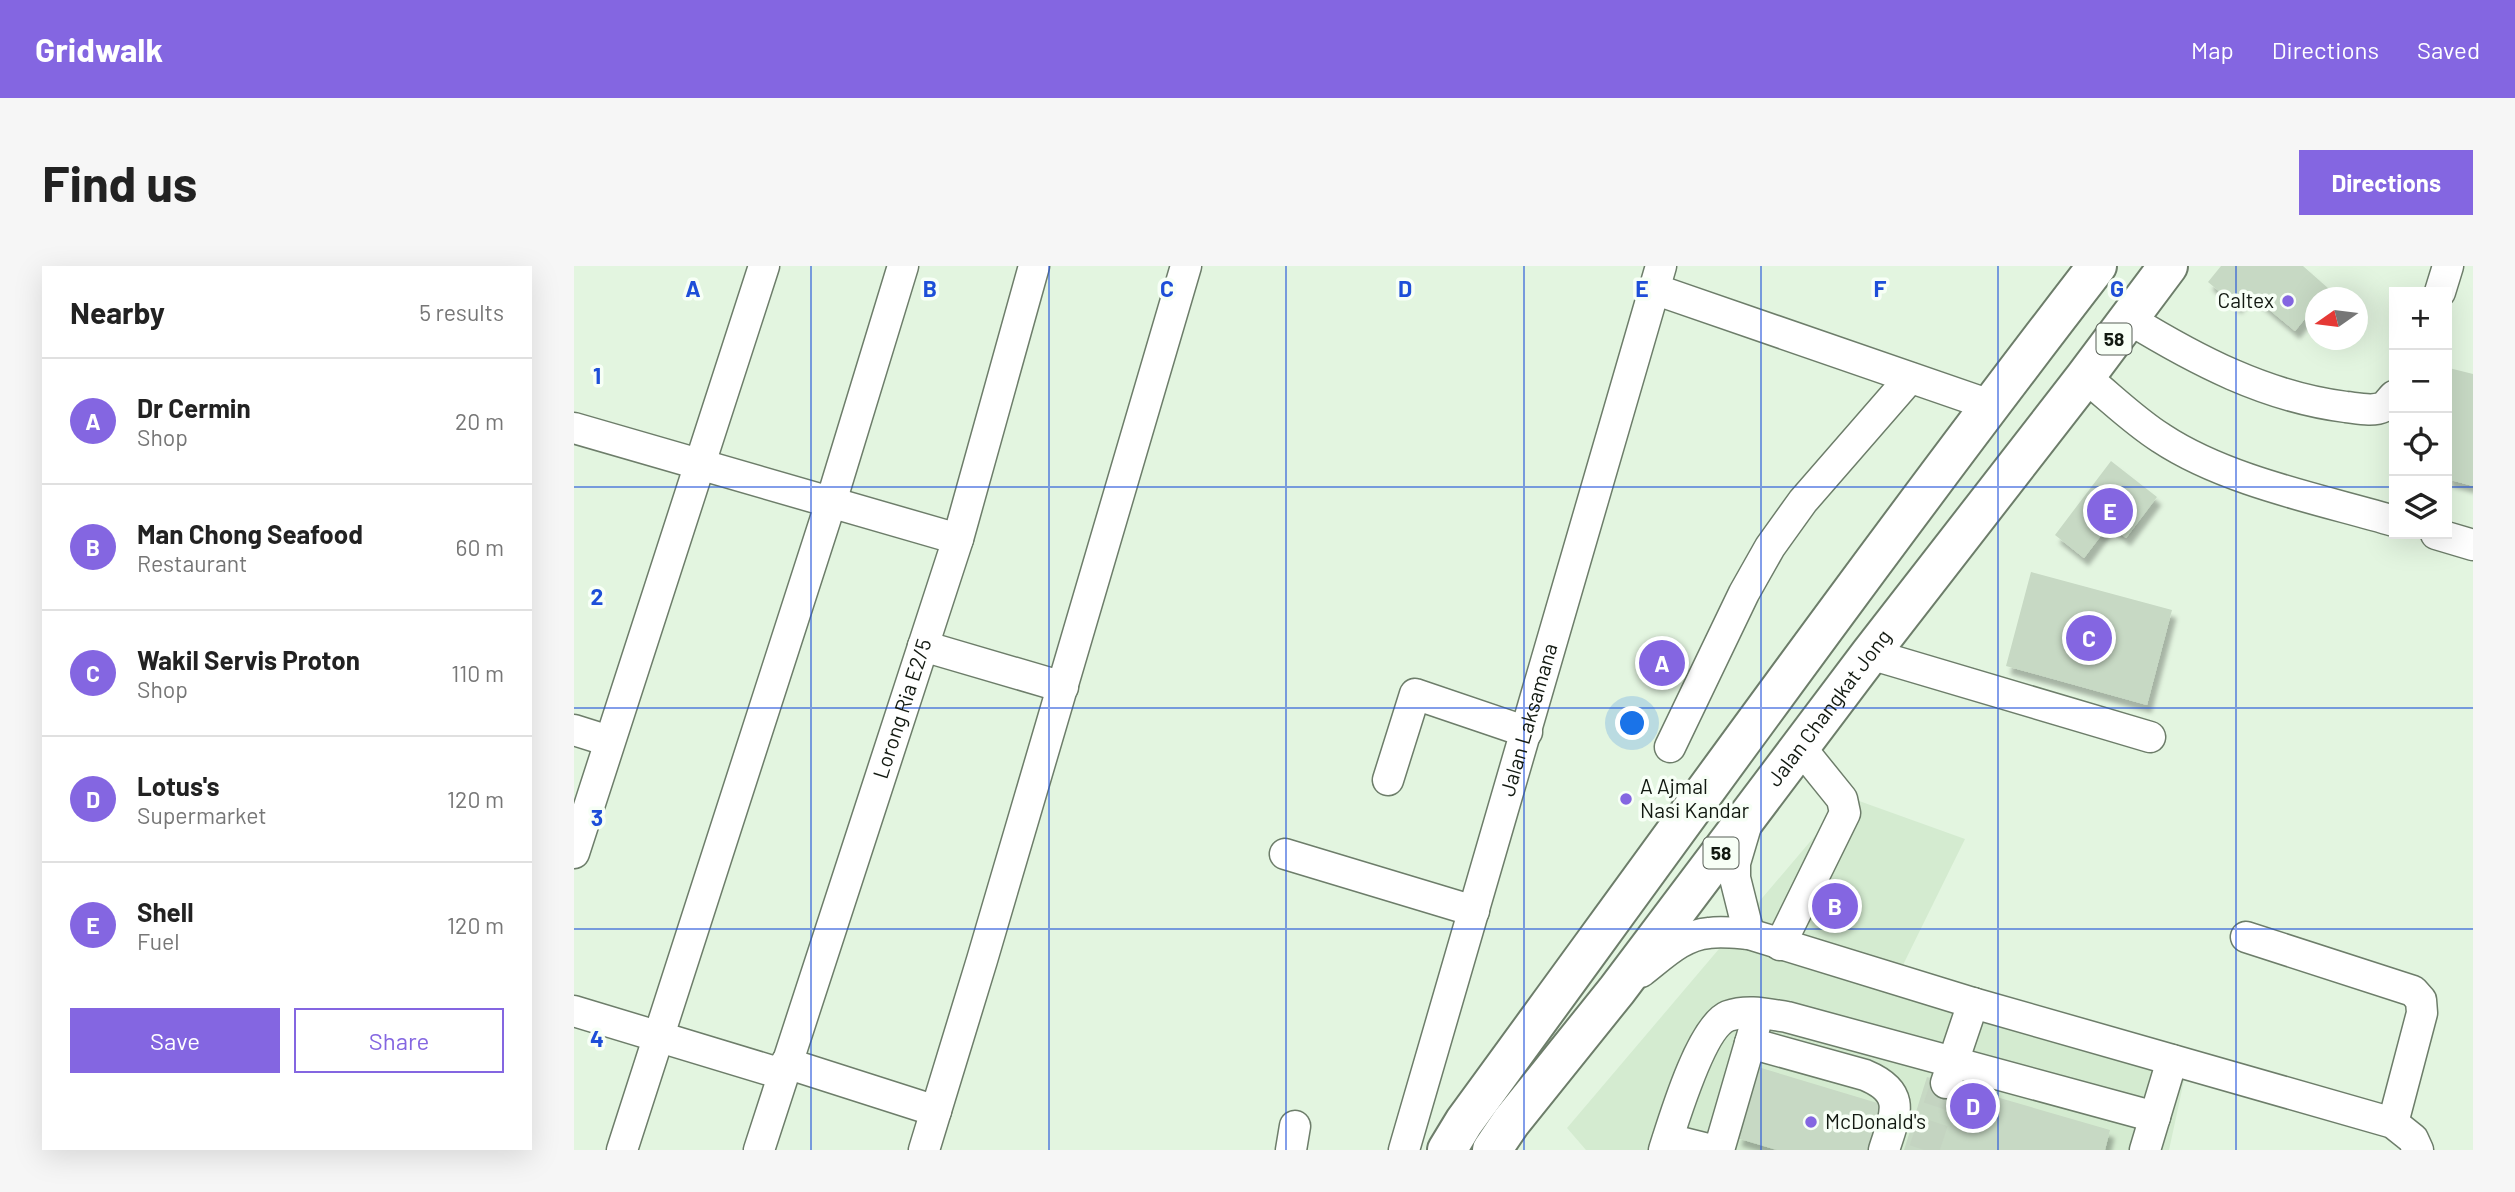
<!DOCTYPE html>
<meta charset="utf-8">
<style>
body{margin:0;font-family:Barlow,sans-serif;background:#f6f6f6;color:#222}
.controls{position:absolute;right:21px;top:21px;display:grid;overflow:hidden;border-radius:0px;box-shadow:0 7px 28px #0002}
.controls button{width:63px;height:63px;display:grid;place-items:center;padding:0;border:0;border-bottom:2px solid #e0e0e0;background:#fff;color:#222;font:35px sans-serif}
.compass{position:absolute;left:1731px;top:21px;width:63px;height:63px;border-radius:50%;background:#fff;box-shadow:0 7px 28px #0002;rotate:256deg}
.you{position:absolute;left:1059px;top:458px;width:24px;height:24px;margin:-18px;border:5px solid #fff;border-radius:50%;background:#1a73e8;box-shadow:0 0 0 10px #1a73e833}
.badge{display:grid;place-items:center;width:46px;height:46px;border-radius:50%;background:#8466e1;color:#fff;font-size:23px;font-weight:700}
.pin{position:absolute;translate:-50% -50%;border:4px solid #fff;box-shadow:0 2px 7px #0006}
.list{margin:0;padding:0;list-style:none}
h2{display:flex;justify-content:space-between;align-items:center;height:91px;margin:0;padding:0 28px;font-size:30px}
h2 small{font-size:23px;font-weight:400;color:#767676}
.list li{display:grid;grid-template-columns:46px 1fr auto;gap:21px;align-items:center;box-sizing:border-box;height:126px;padding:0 28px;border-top:2px solid #e0e0e0}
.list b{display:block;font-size:26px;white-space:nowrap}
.list p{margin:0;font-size:23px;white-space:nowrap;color:#767676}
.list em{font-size:23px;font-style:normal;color:#767676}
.actions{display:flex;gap:14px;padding:21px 28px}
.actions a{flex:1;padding:16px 0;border:2px solid #8466e1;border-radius:0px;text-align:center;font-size:24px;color:#8466e1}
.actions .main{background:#8466e1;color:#fff}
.icon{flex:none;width:38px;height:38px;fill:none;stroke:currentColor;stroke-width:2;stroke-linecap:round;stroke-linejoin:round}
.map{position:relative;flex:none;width:1899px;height:884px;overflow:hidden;border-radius:0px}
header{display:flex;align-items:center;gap:42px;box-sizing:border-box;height:98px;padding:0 35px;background:#8466e1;color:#fff}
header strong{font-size:33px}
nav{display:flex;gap:38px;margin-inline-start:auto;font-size:24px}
.intro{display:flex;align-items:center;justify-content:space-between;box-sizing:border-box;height:168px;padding:0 42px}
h1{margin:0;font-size:49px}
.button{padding:18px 32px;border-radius:0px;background:#8466e1;color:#fff;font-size:24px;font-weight:700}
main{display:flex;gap:42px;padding:0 42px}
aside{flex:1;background:#fff;border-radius:0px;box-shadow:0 7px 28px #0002}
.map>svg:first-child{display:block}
</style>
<header>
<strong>Gridwalk</strong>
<nav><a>Map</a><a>Directions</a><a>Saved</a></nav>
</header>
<div class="intro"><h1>Find us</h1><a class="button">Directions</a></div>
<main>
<aside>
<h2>Nearby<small>5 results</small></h2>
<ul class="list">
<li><span class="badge">A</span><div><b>Dr Cermin</b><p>Shop</p></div><em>20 m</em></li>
<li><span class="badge">B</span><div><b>Man Chong Seafood</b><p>Restaurant</p></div><em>60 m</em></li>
<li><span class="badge">C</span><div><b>Wakil Servis Proton</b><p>Shop</p></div><em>110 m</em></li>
<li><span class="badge">D</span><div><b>Lotus's</b><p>Supermarket</p></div><em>120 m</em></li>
<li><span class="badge">E</span><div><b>Shell</b><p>Fuel</p></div><em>120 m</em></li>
</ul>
<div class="actions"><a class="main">Save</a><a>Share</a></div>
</aside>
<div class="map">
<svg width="1899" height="884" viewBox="0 0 1899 884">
<defs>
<filter id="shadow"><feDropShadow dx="4.5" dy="8" stdDeviation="2" flood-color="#0004"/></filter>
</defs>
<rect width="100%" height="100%" fill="#e3f5e0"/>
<path fill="#d4ebd0" d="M1274,531l117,42 -63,128 286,95 -19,88h-583l-19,-22z"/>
<path fill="#c7d9c4" filter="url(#shadow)" d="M1647,0h82l26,23 -7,9h-6v7l-21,26 -47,-39 -11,14 -29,-24z
M1875,102l24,6v112l-26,-7v-103z
M1537,195l46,36 -31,41 -17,-13 -25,33 -29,-23z
M1457,306l141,38 -25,95 -141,-39z
M1184,801l126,38 -13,45h-94l-40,-12z
M1353,811l183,53 -5,20h-201z"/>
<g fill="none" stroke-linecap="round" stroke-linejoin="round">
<path stroke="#c4d4c1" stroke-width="30" stroke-dasharray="30 15" stroke-linecap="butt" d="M1350,884l22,-67"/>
<g stroke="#6d7d6a" stroke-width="33">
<g id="minor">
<path d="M1080,23l336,116"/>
<path d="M1866,26l8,-26"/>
<path d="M1555,53c67,41 137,78 217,88 10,1 27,5 37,0 4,-2 8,-8 11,-11"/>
<path d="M1511,111c25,20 49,44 76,61 65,43 158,61 233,83"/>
<path d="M0,162l384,111"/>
<path d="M1862,268l37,11"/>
<path d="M349,380l140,41"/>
<path d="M1296,388l280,83"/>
<path d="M0,464l35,11"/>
<path d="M1096,481l74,-154 26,-46 33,-46 107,-123"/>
<path d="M814,514l27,-86 112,38"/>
<path d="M1172,560l-11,37v15l14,56"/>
<path d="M0,587l190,-587"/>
<path d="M711,588l189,57"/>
<path d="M1672,671l167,54 8,9 1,13 -29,110"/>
<path d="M1206,679l65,-132 -3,-14 -42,-52"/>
<path d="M1067,706c21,-16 41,-37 68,-39 13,-2 27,0 40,1l224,69 420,120 20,16 5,11"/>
<path d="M0,745l208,63"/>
<path d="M1176,777l115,32c43,18 30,40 19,75"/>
<path d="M212,797l150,48"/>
<path d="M1372,817l27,-80"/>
<path d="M1094,873l44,11"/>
<path d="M48,884l209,-648 72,-236"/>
<path id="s1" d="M185,884l199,-611 76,-273"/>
<path d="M350,884l58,-190 204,-694"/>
<path d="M717,884l4,-24"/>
<path id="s2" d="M830,884l257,-884"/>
<path d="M1090,884c9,-28 37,-123 64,-134 20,-7 39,-2 59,1l368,100"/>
<path d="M1145,884l36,-124"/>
<path d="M1571,884l27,-90"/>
</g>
</g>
<g stroke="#6d7d6a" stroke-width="42">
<g id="highway">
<path d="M873,884l17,-28c209,-286 416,-575 633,-856"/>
<path id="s3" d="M918,884l19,-28 106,-132 253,-336 215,-277 83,-111"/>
</g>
</g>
<use href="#minor" stroke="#fff" stroke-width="30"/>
<use href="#highway" stroke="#fff" stroke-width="38"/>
</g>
<path fill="none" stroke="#1d4ed8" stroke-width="2" stroke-opacity="0.55" d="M237,0v884M475,0v884M712,0v884M950,0v884M1187,0v884M1424,0v884M1662,0v884M0,221h1820M1873,221h26M0,442h1899M0,663h1899"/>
<g fill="#8466e1" stroke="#f7fff6" stroke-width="2.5">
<circle cx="1714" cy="35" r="7"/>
<circle cx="1052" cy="533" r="7"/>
<circle cx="1237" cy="856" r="7"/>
</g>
<g text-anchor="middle" stroke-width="7" stroke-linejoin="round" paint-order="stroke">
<g fill="#f7fff6" stroke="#575e56" stroke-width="2">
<rect x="1522.5" y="57.5" width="35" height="31" rx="5"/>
<rect x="1129.5" y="571.5" width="35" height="31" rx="5"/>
</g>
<g font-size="19" font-weight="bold" fill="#121911">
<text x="1540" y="80">58</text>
<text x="1147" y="594">58</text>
</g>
<g font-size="21" fill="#121911" stroke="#f7fff6" text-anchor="start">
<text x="1700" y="42" text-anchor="end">Caltex</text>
<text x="1066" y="528">A Ajmal<tspan x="1066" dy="24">Nasi Kandar</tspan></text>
<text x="1251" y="863">McDonald's</text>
</g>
<g font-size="21" fill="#121911" stroke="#f7fff6">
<text dy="7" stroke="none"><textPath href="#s3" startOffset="556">Jalan Changkat Jong</textPath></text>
<text dy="7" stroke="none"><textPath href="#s1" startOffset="464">Lorong Ria E2/5</textPath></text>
<text dy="7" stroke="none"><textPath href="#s2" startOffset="448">Jalan Laksamana</textPath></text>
</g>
</g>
<g font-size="23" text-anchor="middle" font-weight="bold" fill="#1d4ed8" stroke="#f7fff6" stroke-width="7" stroke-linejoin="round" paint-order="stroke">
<text x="119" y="31">A</text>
<text x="356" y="31">B</text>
<text x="593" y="31">C</text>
<text x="831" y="31">D</text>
<text x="1068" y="31">E</text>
<text x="1306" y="31">F</text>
<text x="1543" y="31">G</text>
<text x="23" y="118">1</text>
<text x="23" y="339">2</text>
<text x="23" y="560">3</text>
<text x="23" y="781">4</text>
</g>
</svg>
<div class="controls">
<button>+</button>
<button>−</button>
<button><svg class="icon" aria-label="locate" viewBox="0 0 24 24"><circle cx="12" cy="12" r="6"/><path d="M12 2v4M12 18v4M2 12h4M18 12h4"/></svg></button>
<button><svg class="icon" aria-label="layers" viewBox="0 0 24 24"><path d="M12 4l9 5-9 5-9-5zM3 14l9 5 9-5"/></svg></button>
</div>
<svg class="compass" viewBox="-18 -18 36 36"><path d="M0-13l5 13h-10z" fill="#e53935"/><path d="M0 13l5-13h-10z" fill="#767676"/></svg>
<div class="you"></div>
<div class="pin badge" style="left:1088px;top:397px">A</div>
<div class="pin badge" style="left:1261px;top:640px">B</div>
<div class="pin badge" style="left:1515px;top:372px">C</div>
<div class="pin badge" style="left:1399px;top:840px">D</div>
<div class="pin badge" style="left:1536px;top:245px">E</div>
</div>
</main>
